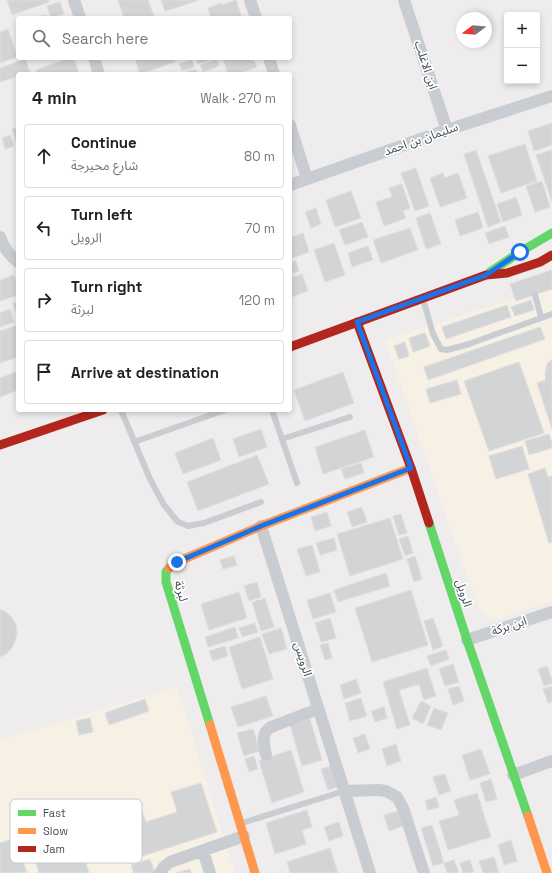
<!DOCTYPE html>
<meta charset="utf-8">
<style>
body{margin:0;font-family:"Space Grotesk","Noto Sans Arabic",sans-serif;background:#f2f2f2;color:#222}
.controls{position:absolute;right:12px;top:12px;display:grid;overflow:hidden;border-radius:4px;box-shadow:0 2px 6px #0003}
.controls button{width:36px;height:36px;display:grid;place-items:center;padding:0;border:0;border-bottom:1px solid #e0e0e0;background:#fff;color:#222;font:20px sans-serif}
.compass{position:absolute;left:456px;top:12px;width:36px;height:36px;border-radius:50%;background:#fff;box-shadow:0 2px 6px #0003;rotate:254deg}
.stop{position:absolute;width:12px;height:12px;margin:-9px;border:3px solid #1a73e8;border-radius:50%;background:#fff}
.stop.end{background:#1a73e8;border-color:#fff;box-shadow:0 1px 4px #0008}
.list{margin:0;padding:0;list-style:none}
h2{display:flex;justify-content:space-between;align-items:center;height:52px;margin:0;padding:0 16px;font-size:17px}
h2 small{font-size:13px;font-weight:400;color:#767676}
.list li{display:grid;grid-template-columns:26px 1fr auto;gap:12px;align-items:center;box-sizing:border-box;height:64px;margin:0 8px 8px;padding:0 8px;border:1px solid #e0e0e0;border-radius:4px}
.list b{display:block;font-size:15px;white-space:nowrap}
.list p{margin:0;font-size:13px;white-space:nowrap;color:#767676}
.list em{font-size:13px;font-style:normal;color:#767676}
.icon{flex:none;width:22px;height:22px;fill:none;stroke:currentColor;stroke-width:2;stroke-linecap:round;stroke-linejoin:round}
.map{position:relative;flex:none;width:552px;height:873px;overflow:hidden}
.search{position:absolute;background:#fff;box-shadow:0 2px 6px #0003;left:16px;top:16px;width:276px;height:44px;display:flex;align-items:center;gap:10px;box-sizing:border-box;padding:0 14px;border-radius:4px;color:#767676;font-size:15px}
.panel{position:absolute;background:#fff;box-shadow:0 2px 6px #0003;left:16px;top:72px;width:276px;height:340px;border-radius:4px}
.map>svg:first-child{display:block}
</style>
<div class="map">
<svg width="552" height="873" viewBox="0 0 552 873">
<rect width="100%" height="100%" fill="#eeecec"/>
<path fill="#f6f0e5" d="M552,286v315l-59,20 -14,-10 -94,-271z
M177,687l58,186h-235v-133z"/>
<path fill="#d3d4d5" stroke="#dededf" d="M7,0h42v2l-37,13z
M118,0h30l6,16 -4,2h-26z
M161,0h36v1l-32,10z
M236,0l6,18h-31l-3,-10 13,-5 1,2z
M60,2l4,12 -13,4 -4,-12z
M45,15l1,3h-10z
M8,29l9,28 -17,6v-31z
M69,58h5l5,16h-42l-1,-4z
M135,58h39l1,4 -35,12z
M196,58h19l-17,6z
M223,58h30l4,9 -20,7h-9z
M25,59l5,13 -6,2h-6v2l-18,6v-14z
M192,59l2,8 -12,4 -3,-7z
M217,59l2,7 -16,6 -3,-7z
M196,69l2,5h-15v-1z
M552,123v22l-18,6 -6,-20z
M18,127v21l-6,-19z
M10,135l4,11 -9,3 -3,-11z
M525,144l12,37 -36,12 -13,-37z
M476,150l25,72 -13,5 -24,-73z
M552,150v52l-16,-47z
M416,168l13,38 -14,5 -14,-38z
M443,173l2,5 13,-5 9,25 -27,9 -10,-29z
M542,181l8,26 -15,5 -9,-26z
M402,184l8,24 -7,3 3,7 -22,8 -8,-24 16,-5 -3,-9z
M351,191l10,27 -26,9 -9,-27z
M516,197l6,18 -19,7 -6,-18z
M316,208l5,16 -10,4 -6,-16z
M478,212l5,16 -23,8 -5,-16z
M430,213l11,31 -15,5 -10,-31z
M362,222l6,15 -23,8 -6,-15z
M505,226l4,11 -20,7 -4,-11z
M410,228l8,22 -37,13 -8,-23z
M303,233l6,19 -17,6 -2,-7v-13z
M334,243l11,32 -20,7 -11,-32z
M368,246l5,14 -21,7 -4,-14z
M296,261l3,10 -9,3v-11z
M552,270v19l-36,12 -6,-17z
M302,274l6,17 -16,6 -2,-5v-14z
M14,275l4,12v8l-18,6v-21z
M531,300l3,10 -19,6 -4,-9z
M18,302v15l-5,-13z
M507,305l4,12 -65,22 -4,-12z
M10,309l4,13 -14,5v-14z
M18,325v32l-18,6v-32z
M540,327l5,12 -117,41 -4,-13z
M425,333l5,13 -17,6 -4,-14z
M405,342l4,14 -10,3 -5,-13z
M552,359v70l-15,-46 9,-3 -1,-6 1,-6 2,-5z
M519,362l25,71 -55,18 -25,-70z
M18,371v19l-18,7v-19z
M343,372l11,31 -49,18 -11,-31z
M457,380l4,14 -31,9 -4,-14z
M261,429l6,18 -28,10 -6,-18z
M365,430l9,27 -51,17 -8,-27z
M549,434l3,9v5l-23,7 -4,-14z
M213,438l8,22 -38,14 -8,-21z
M522,446l7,23 -33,10 -7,-23z
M257,455l12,29 -71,27 -11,-29z
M361,463l3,10 -19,6 -4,-10z
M545,468l3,9 4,-1v66l-3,1 -21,-69z
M362,507l5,15 -15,5 -5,-15z
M327,512l4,14 -16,5 -4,-14z
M401,514l6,19 -8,2 -6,-19z
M390,518l13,41 -53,17 -13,-42z
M408,536l5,17 -8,3 -6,-17z
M334,538l3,12 -17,5 -4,-12z
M312,545l8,27 -14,4 -9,-27z
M234,556l3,9 -14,4 -3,-9z
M415,556l7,23 -8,3 -7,-23z
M386,573l4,13 -52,16 -4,-12z
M257,582l4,15 -12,4 -5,-15z
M411,590l17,55 -56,17 -17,-54z
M239,592l8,26 -38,12 -8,-26z
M330,593l6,19 -23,7 -6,-19z
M265,598l9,29 -13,4 -9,-29z
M0,609l6,3 6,6 4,7 1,8 -2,8 -3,7 -6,6 -6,3z
M330,618l6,20 -15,4 -6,-19z
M433,618l10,28 -10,4 -9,-29z
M255,623l3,9 -16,5 -3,-9z
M235,627l3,11 -30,9 -3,-10z
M281,628l6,21 -18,5 -7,-20z
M260,637l13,42 -31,10 -13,-42z
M328,643l4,15 -7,2 -5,-15z
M225,646l3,10 -15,5 -4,-10z
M446,650l3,9 -18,7 -4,-10z
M453,664l6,18 -14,4 -6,-17z
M547,666l5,14v3l-8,3 -6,-17z
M427,668l9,28 -12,4 -5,-16 -20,6 11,35 -13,4 -14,-47z
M356,679l5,14 -17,6 -4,-14z
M459,686l5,15 -11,4 -5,-16z
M552,686v16l-4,1 -5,-14z
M266,696l7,20 -35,11 -7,-20z
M361,698l6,18 -17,5 -5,-18z
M145,699l4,12 -40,14 -4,-12z
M421,701l10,5 -8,18 -11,-6z
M384,707l3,11 -12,4 -4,-11z
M434,708l14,5 -7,17 -14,-5z
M90,718l3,14 -14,3 -3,-14z
M310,719l12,41 -20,6 -12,-41z
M253,729l7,22 -16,5 -7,-23z
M365,734l5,15 -12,4 -5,-15z
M396,744l5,17 -14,5 -5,-17z
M481,749l9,25 -20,6 -8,-25z
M291,750l13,42 -32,11 -13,-42z
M254,756l4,13 -9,3 -4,-13z
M334,765l6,21 -12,4 -7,-21z
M445,774l6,17 -12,4 -6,-18z
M491,779l6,20 -11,3 -6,-19z
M201,783l16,49 -84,27 -16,-49 22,-7 7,19 31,-10 -6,-20z
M477,793l14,44 -43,13 -9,-29 20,-6 -5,-15z
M436,797l3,10 -11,3 -3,-9z
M307,810l5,17 -10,3 4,14 -31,10 -9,-31z
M398,811l5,15 -14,5 -5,-16z
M339,822l4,14 -14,5 -5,-14z
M432,825l12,38 -11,3 -12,-38z
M68,828l4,12 6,-2 11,35h-50l-3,-11 17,-5 -7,-22z
M26,835l8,24 -11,3 4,10 -27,1v-30z
M511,840l6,21 -13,4 -6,-20z
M330,848l8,25h-48l-3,-11z
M494,857l5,16h-16l-4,-12z
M150,859l5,14h-21l-3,-8z
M454,860l5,13h-12l-3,-10z
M470,860l4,12 -11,1 -3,-10z
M190,869l1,4h-15z"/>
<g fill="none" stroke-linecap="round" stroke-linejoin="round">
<path stroke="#c9cdd1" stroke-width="6" d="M535,295l6,22
M423,299l10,35 8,15 6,1 22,-6 83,-30
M121,410l29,69 14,26 14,17 10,4 16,-3 57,-21
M272,410l25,73
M282,439l68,-22
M134,442l91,-32
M242,823l102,-32"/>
<path stroke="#c9cdd1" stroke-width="12" d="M74,0l6,18
M250,0l6,18
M404,0l43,130
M94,58l5,16
M269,58l5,16
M290,125l17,54
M290,185l157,-55 105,-34
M0,237c4,11 9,18 18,25
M261,526l109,347
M467,640l85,-28
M266,755c-2,-11 -6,-21 5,-28l47,-18
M513,775l39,-14
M344,791l35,-1 7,1 11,6 6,11 21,65
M203,851l7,22
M160,873l4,-6 6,-5 74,-26"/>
<path stroke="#63d668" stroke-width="9" d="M490,272l30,-20 32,-19
M429,523l38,117 61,176
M169,568l-3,4v10l44,143"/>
<path stroke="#ff974d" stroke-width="9" d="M169,568l8,-6 84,-36 150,-58
M210,725l45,148
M528,816l19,57"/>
<path stroke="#b3261e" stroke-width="9" d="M357,322l54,146 18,55
M290,347l196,-72 21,-2 33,-11 12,-7
M0,445l103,-35"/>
</g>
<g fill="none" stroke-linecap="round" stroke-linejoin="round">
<path stroke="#1a73e8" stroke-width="5" d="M177,562l84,-36 150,-58 -54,-146 129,-47 34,-23"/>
</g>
<g text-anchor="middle" stroke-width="3.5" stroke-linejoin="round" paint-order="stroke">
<g font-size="12" fill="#424f5a" stroke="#fff">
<text transform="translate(426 65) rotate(72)" y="4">ابن الاغلب</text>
<text transform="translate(421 139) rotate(-19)" y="4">سليمان بن احمد</text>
<text transform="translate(181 591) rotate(74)" y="4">لبرثة</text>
<text transform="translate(464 593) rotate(72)" y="4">الرويل</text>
<text transform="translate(509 626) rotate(-18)" y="4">ابن بركة</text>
<text transform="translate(303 659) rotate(73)" y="4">الرويس</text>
</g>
</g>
<rect x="10" y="799" width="132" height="64" rx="6" fill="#fff" stroke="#c6cace" stroke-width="1"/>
<rect x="18" y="810" width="18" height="6" fill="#63d668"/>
<rect x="18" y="828" width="18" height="6" fill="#ff974d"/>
<rect x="18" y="846" width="18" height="6" fill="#b3261e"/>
<g font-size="11" fill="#424f5a">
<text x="43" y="817">Fast</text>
<text x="43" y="835">Slow</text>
<text x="43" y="853">Jam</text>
</g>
</svg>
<div class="controls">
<button>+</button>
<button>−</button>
</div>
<svg class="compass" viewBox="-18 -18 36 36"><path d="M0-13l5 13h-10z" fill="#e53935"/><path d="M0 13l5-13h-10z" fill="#767676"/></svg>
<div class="stop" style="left:520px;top:252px"></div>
<div class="stop end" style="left:177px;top:562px"></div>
<div class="search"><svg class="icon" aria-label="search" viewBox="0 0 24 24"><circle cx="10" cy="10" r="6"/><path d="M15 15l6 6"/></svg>Search here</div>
<section class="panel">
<h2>4 min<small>Walk · 270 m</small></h2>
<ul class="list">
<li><svg class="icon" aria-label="ahead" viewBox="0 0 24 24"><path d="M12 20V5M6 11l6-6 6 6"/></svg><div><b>Continue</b><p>شارع محيرجة</p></div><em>80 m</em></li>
<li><svg class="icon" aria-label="left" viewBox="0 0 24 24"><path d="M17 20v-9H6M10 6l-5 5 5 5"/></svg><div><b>Turn left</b><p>الرويل</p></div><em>70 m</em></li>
<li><svg class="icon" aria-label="right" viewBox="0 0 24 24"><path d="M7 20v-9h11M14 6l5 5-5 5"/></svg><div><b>Turn right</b><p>لبرثة</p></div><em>120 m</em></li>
<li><svg class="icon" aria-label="arrive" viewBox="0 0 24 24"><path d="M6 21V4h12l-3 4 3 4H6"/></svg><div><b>Arrive at destination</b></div></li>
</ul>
</section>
</div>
